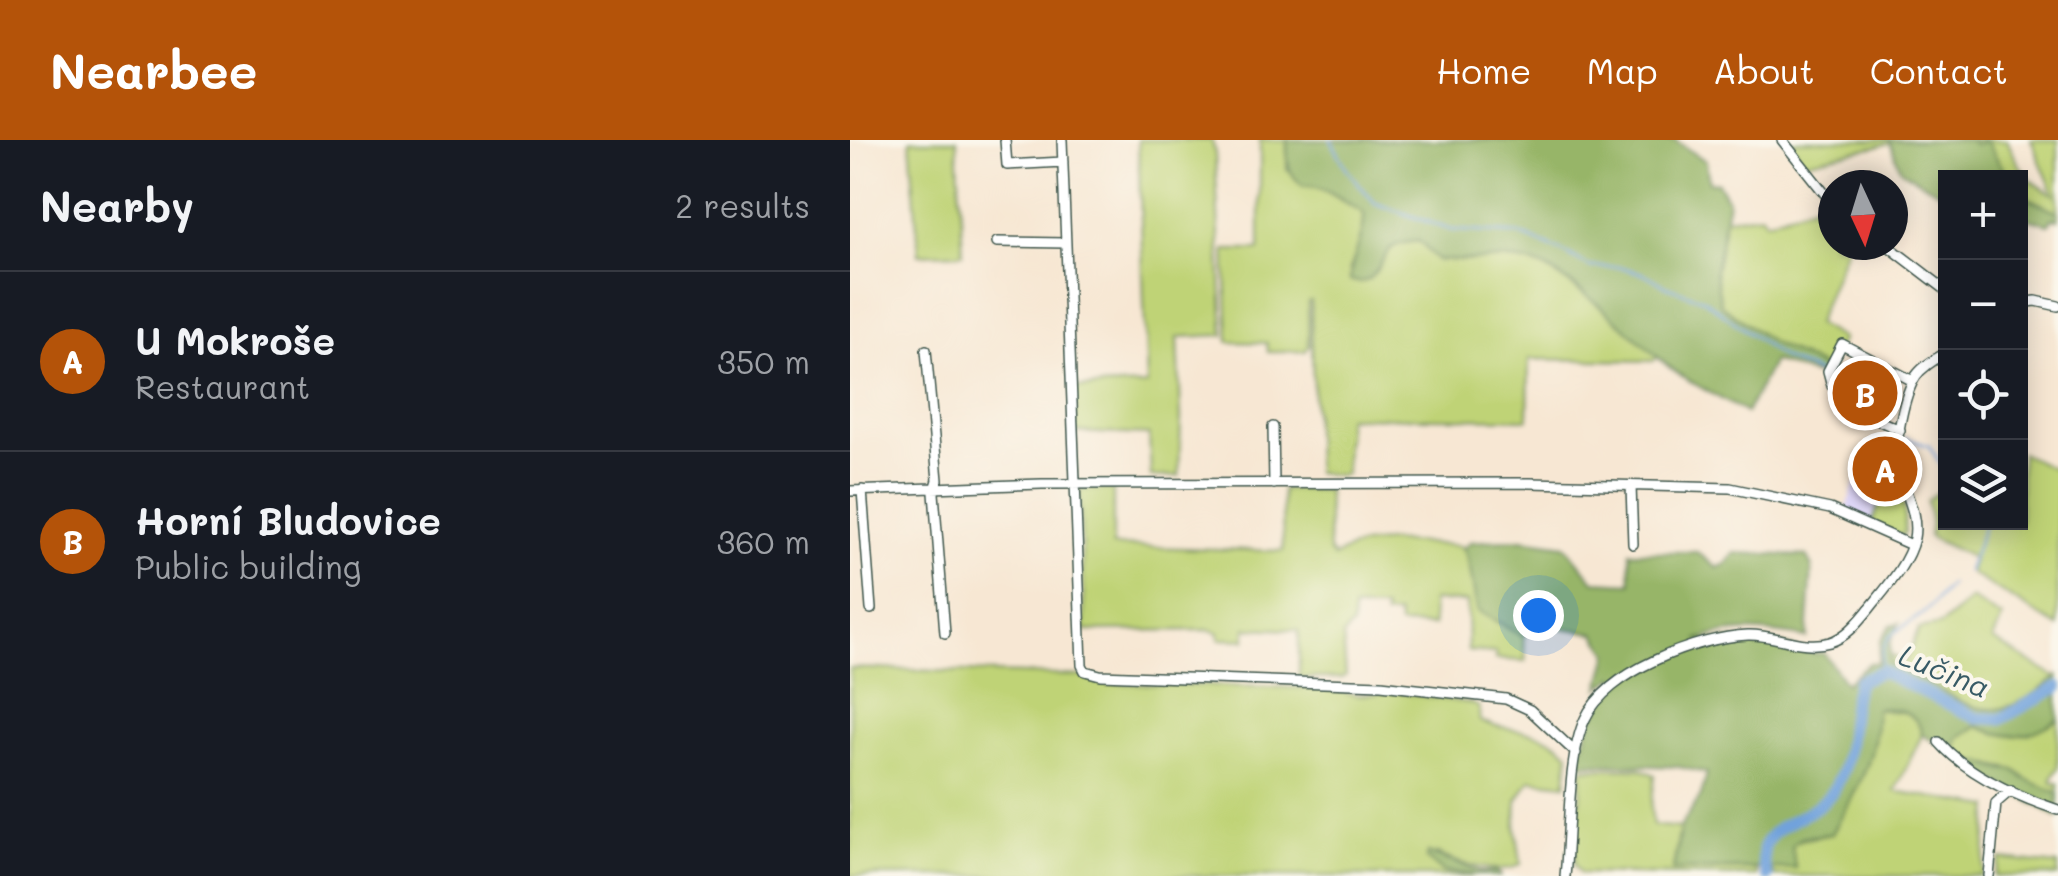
<!DOCTYPE html>
<meta charset="utf-8">
<style>
body{margin:0;font-family:Mali,sans-serif;background:#20242c;color:#f1f3f6}
.controls{position:absolute;right:30px;top:30px;display:grid;overflow:hidden;border-radius:0px;box-shadow:0 5px 25px #0003}
.controls button{width:90px;height:90px;display:grid;place-items:center;padding:0;border:0;border-bottom:2px solid #363941;background:#171b24;color:#f1f3f6;font:50px sans-serif}
.compass{position:absolute;left:968px;top:30px;width:90px;height:90px;border-radius:50%;background:#171b24;box-shadow:0 5px 25px #0003;rotate:176deg}
.you{position:absolute;left:688px;top:475px;width:35px;height:35px;margin:-25px;border:8px solid #fff;border-radius:50%;background:#1a73e8;box-shadow:0 0 0 15px #1a73e833}
.badge{display:grid;place-items:center;width:65px;height:65px;border-radius:50%;background:#b45309;color:#fff;font-size:32px;font-weight:700}
.pin{position:absolute;translate:-50% -50%;border:5px solid #fff;box-shadow:0 2px 10px #0006}
.list{margin:0;padding:0;list-style:none}
h2{display:flex;justify-content:space-between;align-items:center;height:130px;margin:0;padding:0 40px;font-size:42px}
h2 small{font-size:32px;font-weight:400;color:#9ea1a6}
.list li{display:grid;grid-template-columns:65px 1fr auto;gap:30px;align-items:center;box-sizing:border-box;height:180px;padding:0 40px;border-top:2px solid #363941}
.list b{display:block;font-size:38px;white-space:nowrap}
.list p{margin:0;font-size:32px;white-space:nowrap;color:#9ea1a6}
.list em{font-size:32px;font-style:normal;color:#9ea1a6}
.icon{flex:none;width:55px;height:55px;fill:none;stroke:currentColor;stroke-width:2;stroke-linecap:round;stroke-linejoin:round}
.map{position:relative;flex:none;width:1208px;height:736px;overflow:hidden}
header{display:flex;align-items:center;gap:60px;box-sizing:border-box;height:140px;padding:0 50px;background:#b45309;color:#fff}
header strong{font-size:48px}
nav{display:flex;gap:55px;margin-inline-start:auto;font-size:35px}
main{display:flex}
aside{flex:1;background:#171b24}
.map>svg:first-child{display:block}
</style>
<header>
<strong>Nearbee</strong>
<nav><a>Home</a><a>Map</a><a>About</a><a>Contact</a></nav>
</header>
<main>
<aside>
<h2>Nearby<small>2 results</small></h2>
<ul class="list">
<li><span class="badge">A</span><div><b>U Mokroše</b><p>Restaurant</p></div><em>350 m</em></li>
<li><span class="badge">B</span><div><b>Horní Bludovice</b><p>Public building</p></div><em>360 m</em></li>
</ul>
</aside>
<div class="map">
<svg width="1208" height="736" viewBox="0 0 1208 736">
<rect width="100%" height="100%" fill="#fbf7ec"/>
<filter id="ink" filterUnits="userSpaceOnUse"><feTurbulence type="fractalNoise" baseFrequency=".01" numOctaves="2"/><feDisplacementMap in="SourceGraphic" scale="20" xChannelSelector="R" yChannelSelector="G"/><feConvolveMatrix kernelMatrix="1 2 1 2 8 2 1 2 1" color-interpolation-filters="sRGB"/></filter>
<filter id="wash" filterUnits="userSpaceOnUse"><feTurbulence type="fractalNoise" baseFrequency=".0048" numOctaves="4" result="noise"/><feDisplacementMap in="SourceGraphic" scale="40" xChannelSelector="R" yChannelSelector="G"/><feGaussianBlur stdDeviation="2.25" result="paint"/><feColorMatrix in="noise" values="0 0 0 0 0 0 0 0 0 0 0 0 0 0 0 0 0 1.4 0 .05"/><feComposite in="paint" operator="in"/></filter>
<g filter="url(#wash)">
<rect width="100%" height="100%" fill="#f7e7d3"/>
<path fill="#ddd5f6" d="M1005,342l48,21 2,30 -4,3 -56,-24z"/>
<path fill="#bfd376" stroke="#6f8855" stroke-width="2.5" d="M60,0h47l6,113 -44,1z
M288,0h74l3,14 9,181 -46,2 3,81 -2,58 -28,1 -2,-42 -74,-3v-44l72,-3z
M410,0h27v29l77,44 1,19 -15,37 50,-26 19,-2 18,19c31,3 65,-5 95,3 23,6 113,75 125,95l-4,3 -124,-2 -1,60 -181,-2 -2,57 -8,2 -22,-4 -4,-171 -3,1 1,44 -4,5 -37,1 -1,-9 -38,-1 -4,-92h35z
M949,0h90l2,3 -87,19 -14,-20z
M1099,0h58c12,27 19,42 47,54l-23,-54h27v79l-37,-20 -1,-21 -29,-1z
M971,62l12,11v32h14l-31,79 26,15 -16,30 -54,-26 -51,-38 -6,-33 10,-54 37,-4 4,7z
M1171,313l37,18v156l-88,-54 3,-15 -44,-21 2,-14 -4,-22 18,-15 1,36h74z
M229,349h34v57l170,5 -1,-62 45,1 2,61 5,6c36,-23 86,-14 126,-11l7,8 11,57 45,25 3,25 -30,-2v-6l-28,-2 -1,-49 -35,-1 1,25 -34,-1 -1,-10 -14,1v-7h-31l-1,17 -9,10 3,39 -4,3h-43v-48l-53,-2v12l-27,-1v-6l-9,-3 -125,1z
M1033,355l21,9 1,29 -4,3 -29,-13z
M1121,459l31,19 -9,22 64,38c-11,8 -22,18 -33,24 -49,26 -92,-22 -135,-38v-9l16,6 14,-32 22,-4z
M0,528l233,8 17,7 223,5 34,7 38,-3 76,11 8,4 1,14c34,13 63,5 89,32l-3,31 -36,-4 -13,21 -1,26 5,37c-18,12 -64,0 -85,-11l13,19 24,4h-623z
M1025,569l34,4 9,7 4,15 -27,56 95,16 -7,69h-209l-3,-8h24l-4,-19 4,-8 37,-7c22,-41 48,-77 43,-125z
M1208,579v48l-6,12 1,4h5v10c-10,-3 -21,-7 -30,-13 -4,-2 -9,-8 -14,-10 -21,-7 -43,-2 -58,-22l1,-10 21,-12c24,12 57,9 80,-7z
M735,628l56,1 14,6 -4,33 2,17 27,3 -7,42 83,-1 1,7 -176,-3 -6,-9 7,-95z
M1151,719l57,6v11h-63z"/>
<path fill="#97b567" stroke="#5b794e" stroke-width="2.5" d="M437,0h387l32,21 3,21 9,1 10,17 -13,72 6,33 51,38 54,26 -4,6h-9l-40,-14 -27,52c-28,-17 -62,-32 -86,-54 -30,-26 -92,-88 -130,-96 -30,-7 -63,0 -93,-3l-18,-19c-8,1 -19,1 -26,6 -15,13 -18,43 -43,33 1,-24 15,-42 14,-67 -20,-11 -38,-29 -61,-27 -17,-14 -16,-25 -16,-46z
M1039,0h81l5,5 11,-5 22,37 -62,1 -2,17 -43,-25z
M1170,54l38,18v7l-6,-1 -3,6 -28,-8z
M672,399l43,6 29,36 37,2 -1,-31h67l20,16 9,-4 9,-11 71,3 6,11 -5,71c-38,-7 -73,-11 -110,2 26,1 54,-2 80,3 17,3 29,12 47,10l21,30 24,-20h9l3,-23 10,-15 8,-2 -9,19v22c73,28 89,80 168,12v43c-28,20 -51,21 -81,7l-19,12 -2,10 -19,-11 -4,4 -11,-6c-5,-25 -24,-27 -46,-26 3,48 -22,84 -44,125l-29,3 -11,8 3,23 -122,2 8,-44 20,-30 6,-23 -28,-6 -100,-4c6,-33 15,-56 41,-79l-5,-7 -15,11 9,-35 -14,-20 -52,-8 -20,11 -45,-25c-6,-20 -5,-43 -15,-63l7,-6z
M1131,622l19,7 14,1 11,9 33,14v24l-80,-45 -2,-9z
M578,713l54,19 17,-1 2,5 -57,-4 -18,-13z"/>
<g fill="none" stroke-linecap="round" stroke-linejoin="round">
<path stroke="#71a2dc" stroke-width="2.5" d="M481,0l17,31 27,32 76,27 67,4 43,17 29,16h31l24,7 21,12 39,14 77,58 40,17
M1055,298l24,8 17,26
M1118,431l17,-49
M1031,531c1,-40 11,-35 40,-56 11,-7 19,-21 29,-30"/>
<path stroke="#71a2dc" stroke-width="12" d="M917,736c-18,-51 30,-50 58,-76 31,-31 20,-82 33,-119l23,-10 96,47 24,1 57,-32"/>
</g>
</g>
<g filter="url(#ink)">
<g fill="none" stroke-linecap="round" stroke-linejoin="round">
<g stroke="#3f564c" stroke-width="12">
<path id="minor" d="M155,0l2,25 56,-3
M212,0l20,525 3,6 15,4 281,10 125,14 24,11 46,43
M932,0l51,64
M147,102l68,1
M1037,105l59,45
M1170,163l16,-2 22,5
M76,210l12,130 -4,13 11,140
M423,287l1,57
M1050,290l-18,-8 -50,-36 -4,-15 14,-27 71,37
M781,346l2,58
M12,350l9,119
M0,351l192,-7 488,-1 200,5 100,21 81,36
M1089,602c29,33 77,54 119,68
M715,736c5,-45 2,-118 20,-157 22,-48 113,-82 163,-84 27,-1 55,15 82,7 17,-5 29,-21 40,-34 16,-20 38,-44 44,-70 5,-26 -12,-49 -16,-74 -4,-20 6,-70 18,-88 7,-10 19,-17 30,-23
M1139,736l7,-73 15,-13"/>
</g>
<use href="#minor" stroke="#fff" stroke-width="9"/>
</g>
</g>
<g text-anchor="middle" stroke-width="8" stroke-linejoin="round" paint-order="stroke">
<g font-size="30" font-style="italic" fill="#385b66" stroke="#fbf7ec">
<text transform="translate(1094 532) rotate(22)" y="10">Lučina</text>
</g>
</g>
</svg>
<div class="controls">
<button>+</button>
<button>−</button>
<button><svg class="icon" aria-label="locate" viewBox="0 0 24 24"><circle cx="12" cy="12" r="6"/><path d="M12 2v4M12 18v4M2 12h4M18 12h4"/></svg></button>
<button><svg class="icon" aria-label="layers" viewBox="0 0 24 24"><path d="M12 4l9 5-9 5-9-5zM3 14l9 5 9-5"/></svg></button>
</div>
<svg class="compass" viewBox="-18 -18 36 36"><path d="M0-13l5 13h-10z" fill="#e53935"/><path d="M0 13l5-13h-10z" fill="#9ea1a6"/></svg>
<div class="you"></div>
<div class="pin badge" style="left:1035px;top:329px">A</div>
<div class="pin badge" style="left:1015px;top:253px">B</div>
</div>
</main>
